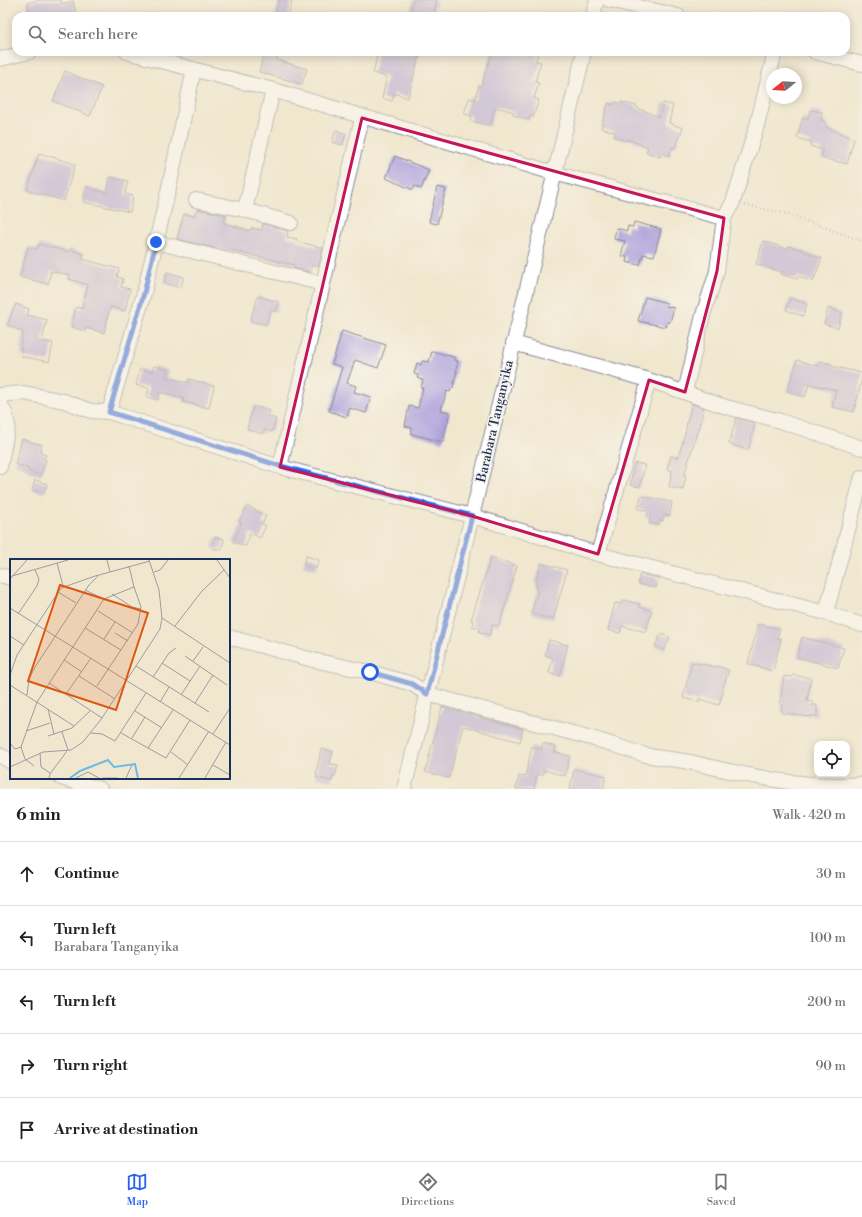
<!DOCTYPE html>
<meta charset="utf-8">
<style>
body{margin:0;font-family:"Libre Bodoni",serif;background:#f2f2f2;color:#202124}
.controls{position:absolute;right:12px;bottom:12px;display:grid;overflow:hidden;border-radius:8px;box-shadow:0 2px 10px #0003}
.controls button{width:36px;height:36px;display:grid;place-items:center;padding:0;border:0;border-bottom:1px solid #e0e0e0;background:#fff;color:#202124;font:20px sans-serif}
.compass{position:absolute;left:766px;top:68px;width:36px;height:36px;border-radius:50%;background:#fff;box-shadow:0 2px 10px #0003;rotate:252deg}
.stop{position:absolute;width:12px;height:12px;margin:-9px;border:3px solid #2563eb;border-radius:50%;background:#fff}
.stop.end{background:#2563eb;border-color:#fff;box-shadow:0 1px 4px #0008}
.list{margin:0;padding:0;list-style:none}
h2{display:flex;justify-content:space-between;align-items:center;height:52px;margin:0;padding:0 16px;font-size:17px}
h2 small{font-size:13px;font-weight:400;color:#757577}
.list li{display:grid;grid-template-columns:26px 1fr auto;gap:12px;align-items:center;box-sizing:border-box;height:64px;padding:0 16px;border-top:1px solid #e0e0e0}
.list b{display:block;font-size:15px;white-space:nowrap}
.list p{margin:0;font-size:13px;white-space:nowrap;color:#757577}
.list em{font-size:13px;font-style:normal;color:#757577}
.icon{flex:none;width:22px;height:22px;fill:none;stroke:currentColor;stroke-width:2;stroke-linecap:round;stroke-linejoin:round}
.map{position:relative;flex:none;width:862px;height:789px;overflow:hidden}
.search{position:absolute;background:#fff;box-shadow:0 2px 10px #0003;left:12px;right:12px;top:12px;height:44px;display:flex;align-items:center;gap:10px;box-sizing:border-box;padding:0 14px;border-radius:12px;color:#757577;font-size:15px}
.sheet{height:372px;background:#fff}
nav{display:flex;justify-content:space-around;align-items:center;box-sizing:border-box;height:56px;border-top:1px solid #e0e0e0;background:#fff;font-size:11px;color:#757577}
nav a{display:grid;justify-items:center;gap:2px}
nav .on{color:#2563eb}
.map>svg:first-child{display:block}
</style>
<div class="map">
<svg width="862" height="789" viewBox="0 0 862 789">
<rect width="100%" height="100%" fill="#f7f3e8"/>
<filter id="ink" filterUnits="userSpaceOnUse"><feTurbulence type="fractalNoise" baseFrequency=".025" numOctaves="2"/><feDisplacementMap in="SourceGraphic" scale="8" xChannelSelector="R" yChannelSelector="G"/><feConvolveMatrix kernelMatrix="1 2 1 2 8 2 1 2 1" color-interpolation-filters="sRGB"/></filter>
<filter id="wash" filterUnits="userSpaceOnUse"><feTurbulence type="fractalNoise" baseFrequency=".012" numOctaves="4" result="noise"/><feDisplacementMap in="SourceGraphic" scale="16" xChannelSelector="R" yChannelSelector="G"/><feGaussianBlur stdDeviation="0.9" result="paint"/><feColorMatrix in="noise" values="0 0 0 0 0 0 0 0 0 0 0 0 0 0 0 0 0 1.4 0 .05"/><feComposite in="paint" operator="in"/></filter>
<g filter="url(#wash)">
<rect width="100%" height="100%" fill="#f1e7cf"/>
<g id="blocks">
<path fill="#afa2dc" d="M39,0h22l1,4 11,-3 4,15h-46l-4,-13z
M279,0h13l-4,16h-13z
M413,0h24l-4,16h-24z
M264,52h15l-3,8 31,9 -5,15 -43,-12z
M378,52h42l-12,46 -14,-5 -2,8 -10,-3 5,-21 -14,-4z
M492,52h46l-2,9 5,1 -6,20 4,1 -5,15 5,2 -6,17 -3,-1 -1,4 -16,-5 1,-3 -19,-5 -5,19 -19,-5 1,-5 -8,-2 5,-16 6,2 4,-15 2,1z
M65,71l37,16 -12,29 -37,-15z
M614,102l7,2v-2l16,4v2l23,9 3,-14 10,2 -4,18 14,5 -8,20 -3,-1 -3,9 -8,-3 -1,4 -14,-5 2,-5 -21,-8 -1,2 -12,-4 1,-5 -14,-4 7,-25 6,2z
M810,110l12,2 -1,9h4l1,6 28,12 -7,25 -26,-6 2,-8 -13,-4 1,-4 -14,-4 6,-21 5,2z
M336,130l10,4 -4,11 -10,-3z
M39,153l36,11 -11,37 -37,-11z
M395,156l34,14 -8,19 -6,-3 -2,4 -27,-12z
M110,177l18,4 -3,13 8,2 -3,16 -47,-10 3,-15 21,6z
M437,187l9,2 -9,35 -8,-2z
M197,209l29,6 -2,8 26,8 1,-3 11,2 1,-6 25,7 -1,6 10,2 -1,2 27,7 -5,18 -6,-1 -2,7 -17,-4 1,-3 -66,-15v1l-51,-12 7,-25 10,2z
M634,222l27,7 -7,27 -11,-2 -3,11 -14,-3 1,-5 -6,-1 4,-15 -11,-2 2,-11 11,3 1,-5 5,1z
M763,241l25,8 1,-3 16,5v1l17,6 -9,24 -15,-6 -1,3 -16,-5 1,-2 -26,-8z
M39,244l30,8 1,-3 14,5 -2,5 37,10 -2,8 6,2 -2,8 9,2 -5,22 -15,-4 -6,26 -18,-5 -1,3 -14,-4 5,-20 6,2 6,-24 -19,-6 1,-4 -19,-4 -3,13 -28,-7 8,-30 9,2z
M167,272l17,5 -4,11 -16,-5z
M258,296l21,6 -3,10 -5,-2 -5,15 -16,-4z
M645,297l22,6 -1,3 8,2 -4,14 -2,-1 -2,6 -28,-6z
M790,298l17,6 -4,12 -17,-6z
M16,304l13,5 -2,6 20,5 -5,21 11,2 -4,19 -28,-6 1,-7h-2l3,-17 -16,-7z
M828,308l14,5 -4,15 -14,-4z
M342,331l44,14 -8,23 -23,-8 -8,23 9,3 -2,6 17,5 -5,16 -16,-5 -3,9 -18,-6 13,-44 -10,-3z
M432,351l22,6v3l4,1 -2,9h1l-4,18h-2l-1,4 -3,-1 -6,19 9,2 -7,30 -32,-8 1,-6 -7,-2 4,-20 9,2 5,-20h-2l2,-8 -6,-2 1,-3 -4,-1 3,-11 4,2 1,-4 7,1z
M797,360l21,6 1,-5 13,3 -1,2 31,7v5l-8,34 -22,-5 4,-17 -27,-6 -4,13 -18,-6z
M154,366l14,4 -2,7 22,6 1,-4 25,7 -5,22 -26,-6 1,-3 -24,-7 -2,8 -11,-3 2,-9 -13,-3 4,-16 12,3z
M692,404l12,4 -5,21h-1l-14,47h2l-3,14 -14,-3 3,-17 -5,-1 4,-13 7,2 9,-32h-1z
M253,406l17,5 -2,5 8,3 -4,13 -8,-2 -1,4 -16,-5z
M736,418l19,5 -7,27 -19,-6z
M22,439l20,6 -2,8 6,2 -2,4 2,1 -5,15 -13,-4 1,-2 -14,-5z
M635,463l10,2 -5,22 -10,-2z
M35,480l12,4 -3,9 -12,-3z
M641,496l31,6 -2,14 -6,-1 -1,6 -3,-1 -1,5 -10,-2 1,-5 -3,-1 1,-6 -10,-2z
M247,506l19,10 -4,8 4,2 -6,12 -10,-5 -4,13 -13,-4 9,-19 -3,-1z
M215,537l9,2 -3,11 -9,-2z
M306,556l13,4 -3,9 -13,-4z
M491,557l26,9 -18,60 -7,-1 -2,10 -11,-3 1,-4 -8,-2 1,-5 -2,-1z
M541,563l26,7 -14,50 -22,-7 7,-23 -2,-1 1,-4 -2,-1z
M640,574l18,4 -2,10 -18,-4z
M623,600l17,4 -1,3 13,4 -6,21 -24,-6 -2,7 -12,-3 7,-27 7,1z
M758,624l22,5 -3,9 4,1 -8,32 -25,-7z
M661,634l9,4 -6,12 -9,-4z
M802,637l42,11 -6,20 -41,-11z
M549,640l19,5 -8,31 -11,-3 4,-15 -8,-3z
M692,662l23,5 1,-1 13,4 -7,21 1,1 -4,13 -20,-6v3l-16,-4z
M793,675l18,3 -4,23 6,1 -1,3h5v11h-7v1l-29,-4 1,-8 -2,-1 4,-28 8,1z
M442,707l81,22 -3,13 -57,-16 -14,52 -24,-6z
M543,743l13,4 -2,5 16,4 -5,20 -21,-6 -1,5 -6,-1 -3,15h-18l3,-13 6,1 7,-31 9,3z
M321,749l12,2 -3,13 8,1 -3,11 -2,-1 -1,6 -16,-3 1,-4h-1z
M574,769l32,7 -3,13h-33z"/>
</g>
</g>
<g filter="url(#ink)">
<use href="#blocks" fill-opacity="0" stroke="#868b96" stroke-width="1"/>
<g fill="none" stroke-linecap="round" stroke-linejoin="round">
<g stroke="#868b96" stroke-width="16">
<path id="minor" d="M609,0l69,16
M593,16l4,-16
M127,52l146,38 281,83 170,45
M815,52l47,12
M0,59l29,-7
M196,200l49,10 46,13
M245,210l28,-120
M156,242l167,42
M513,343l136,37 77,27 51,13 85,28
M685,392l18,-77 14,-44 7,-53 9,-16 24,-77 18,-73
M0,395l24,-2 40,8 27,10 18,1 171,55 192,49 126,38 228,59 36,12
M0,403l5,10 3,13 -8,41
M109,412l35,-119 24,-101 26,-123
M280,467l82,-349
M598,554l51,-174
M0,575l11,3
M826,613l36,-136
M229,637l84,23 57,12 42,12 15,10c54,14 109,29 164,44 19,5 36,12 55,17 16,4 32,4 48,8 55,13 111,26 168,21
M0,755l11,7
M61,778l39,11
M404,789l68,-273 112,-464"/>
</g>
<path stroke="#868b96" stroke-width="2" stroke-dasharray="1 3" stroke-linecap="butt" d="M745,205l43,9 74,27"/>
<use href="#minor" stroke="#fff" stroke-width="14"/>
</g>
</g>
<g fill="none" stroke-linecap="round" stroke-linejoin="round" filter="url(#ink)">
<path stroke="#2563eb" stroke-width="5" d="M156,242l-12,51 -35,119 171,54 192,50 -45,178 -15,-10 -42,-12"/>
</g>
<path d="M0 0H862V789H0ZM362,118l362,100 -7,53 -32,121 -36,-12 -51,174 -126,-38 -192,-49z" fill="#f1e7cf" fill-opacity=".55" fill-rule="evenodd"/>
<path fill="none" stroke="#c2185b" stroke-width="3" stroke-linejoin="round" d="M362,118l362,100 -7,53 -32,121 -36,-12 -51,174 -126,-38 -192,-49z"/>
<g text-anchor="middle" stroke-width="3" stroke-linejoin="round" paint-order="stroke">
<g font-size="13" fill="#1b2f5e" stroke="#f7f3e8">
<text transform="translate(494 421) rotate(-77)" y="5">Barabara Tanganyika</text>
</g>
</g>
<g transform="translate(10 559)">
<rect width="220" height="220" fill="#f1e7cf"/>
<path fill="none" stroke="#69bbe4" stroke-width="2" d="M60,219l10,-7 28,-11 6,7 21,-3 3,14"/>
<path fill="none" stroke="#9b9da2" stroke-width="1" d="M97,1l3,12M207,1l13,18M47,4l6,23M144,13l6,-2 8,-10M2,17l56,-16M0,20l17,-19M75,31l19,9M48,33l18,11M102,35l20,13 9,2M0,49l220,137M88,52l35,22M8,55l19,-28 2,-7 -4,-9M152,59l68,45M165,67l27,-35 22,-21M75,69l36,22M105,74l13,8M0,77l14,9M94,80l11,-17M175,97l42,29M54,101l18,12M183,102l10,-14M152,104l28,18M126,107l73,46M0,116l7,-20 44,-67 37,-13M69,117l36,23M143,118l16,-24 7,-5M39,124l53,35M0,126l64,41M87,127l41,-62 3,-17 -7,-20M56,135l25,-36M17,136l2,-16 6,-12 54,-82 10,-10 51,-14M171,136l19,-29M150,143l9,-15M185,144l18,-28M38,150l6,25M125,152l27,17M16,172l24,-8M52,173l6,18M81,174l11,1 13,7 31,-48M111,174l45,25 24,-38M203,175l17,-26M38,177l24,-8 18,-17M122,179l13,-21M0,184l5,6 6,-2M138,189l25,-38M161,193l17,13M30,194l1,14 9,6M203,206l17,10M24,207l-9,-7 -4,-12 16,-45 67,-103 30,-12 -5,-21M0,208l33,-15 28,-2 12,-8 19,-24 58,-89 2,-11 -3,-28 -10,-30M39,219l1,-4 17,-23M66,219l12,-6 11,6M93,219h15M116,219l6,-13M169,219l30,-47M195,219l21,-36"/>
<path fill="#de5710" fill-opacity="0.15" stroke="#de5710" stroke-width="2" d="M50,26l88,28 -32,97 -88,-29z"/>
<rect width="220" height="220" fill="none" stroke="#1b2f5e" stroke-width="2"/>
</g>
</svg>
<div class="controls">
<button><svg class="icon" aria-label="locate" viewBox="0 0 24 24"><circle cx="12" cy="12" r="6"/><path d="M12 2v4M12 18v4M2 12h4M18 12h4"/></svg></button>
</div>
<svg class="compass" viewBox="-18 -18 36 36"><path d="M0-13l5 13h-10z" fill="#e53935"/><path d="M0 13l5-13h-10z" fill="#757577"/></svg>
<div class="stop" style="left:370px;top:672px"></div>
<div class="stop end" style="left:156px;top:242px"></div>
<div class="search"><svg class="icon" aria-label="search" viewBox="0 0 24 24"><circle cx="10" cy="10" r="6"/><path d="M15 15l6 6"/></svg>Search here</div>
</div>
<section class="sheet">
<h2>6 min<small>Walk · 420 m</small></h2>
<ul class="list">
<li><svg class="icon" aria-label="ahead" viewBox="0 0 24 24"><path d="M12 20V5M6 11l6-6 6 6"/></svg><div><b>Continue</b></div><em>30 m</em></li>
<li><svg class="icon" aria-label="left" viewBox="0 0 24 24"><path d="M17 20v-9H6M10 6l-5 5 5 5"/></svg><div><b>Turn left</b><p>Barabara Tanganyika</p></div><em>100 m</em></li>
<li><svg class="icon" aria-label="left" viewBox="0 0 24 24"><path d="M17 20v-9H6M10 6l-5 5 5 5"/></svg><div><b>Turn left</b></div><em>200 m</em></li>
<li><svg class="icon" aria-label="right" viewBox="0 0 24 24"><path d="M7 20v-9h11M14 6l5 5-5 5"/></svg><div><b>Turn right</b></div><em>90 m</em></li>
<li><svg class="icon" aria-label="arrive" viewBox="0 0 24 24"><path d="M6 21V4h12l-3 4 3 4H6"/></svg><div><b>Arrive at destination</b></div></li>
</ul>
</section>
<nav>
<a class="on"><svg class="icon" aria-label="map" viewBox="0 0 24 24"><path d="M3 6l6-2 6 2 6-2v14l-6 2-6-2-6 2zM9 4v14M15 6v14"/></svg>Map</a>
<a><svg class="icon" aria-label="directions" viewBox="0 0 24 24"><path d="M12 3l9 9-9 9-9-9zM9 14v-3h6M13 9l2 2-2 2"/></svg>Directions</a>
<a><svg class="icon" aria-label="saved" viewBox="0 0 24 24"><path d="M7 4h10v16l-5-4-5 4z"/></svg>Saved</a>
</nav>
